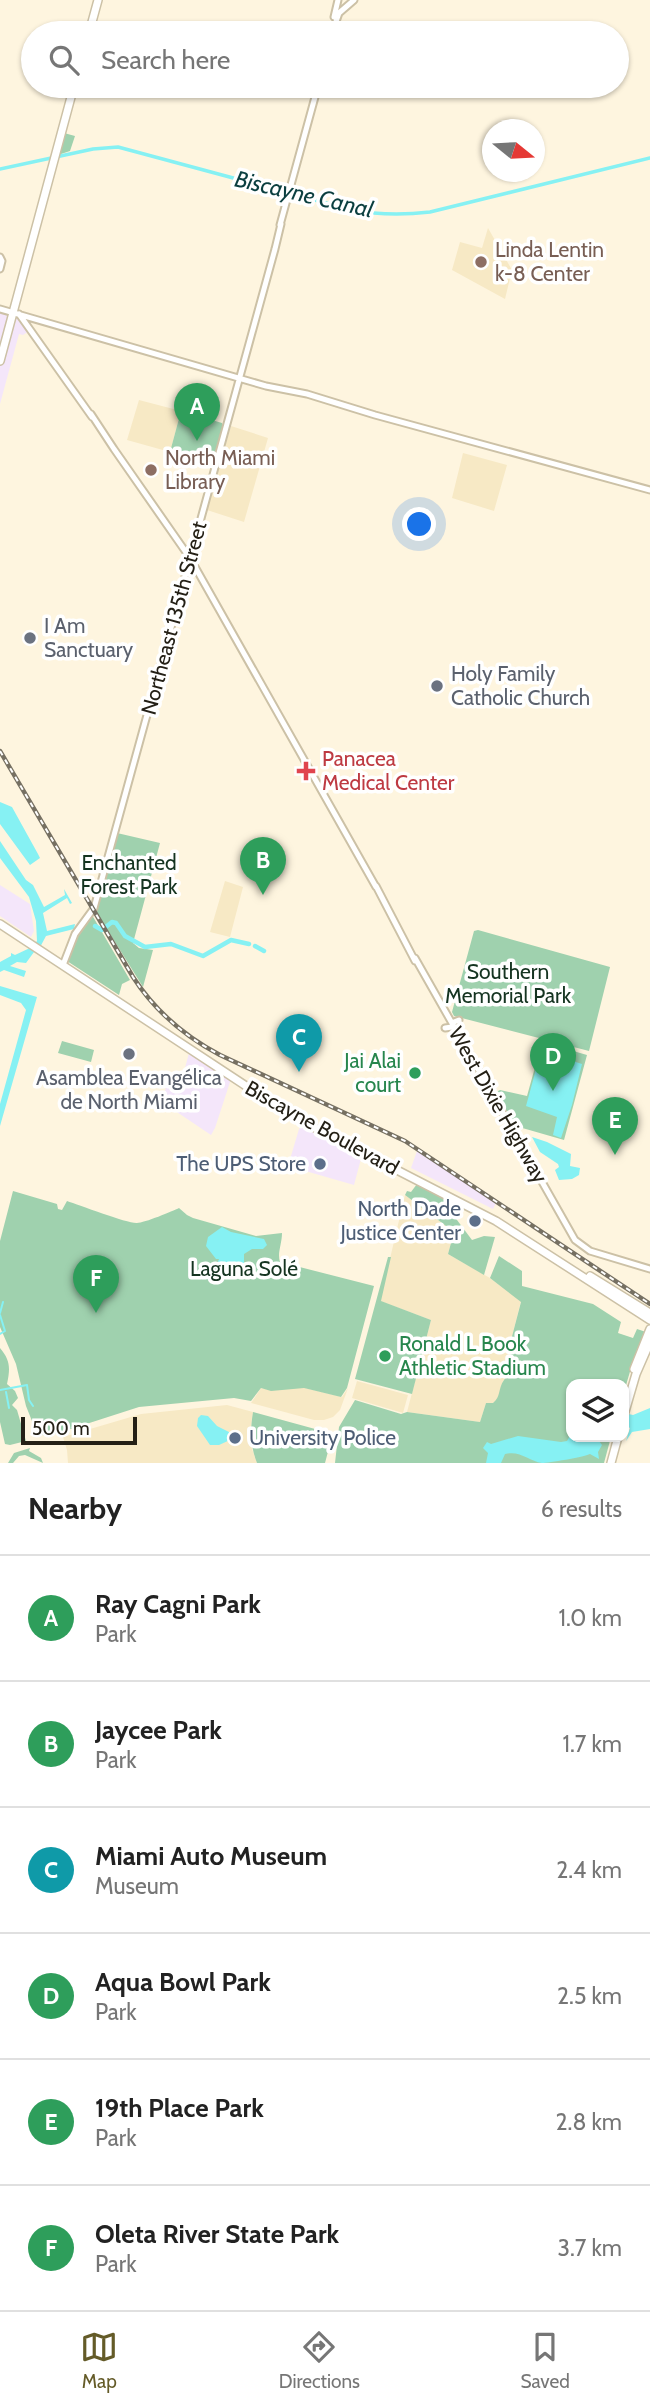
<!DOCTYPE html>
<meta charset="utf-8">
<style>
body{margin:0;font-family:Cabin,sans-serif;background:#f6f6f6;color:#222}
.controls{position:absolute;right:21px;bottom:21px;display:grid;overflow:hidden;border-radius:14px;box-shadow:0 2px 5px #0004}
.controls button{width:63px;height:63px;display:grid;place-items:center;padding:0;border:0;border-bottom:2px solid #e0e0e0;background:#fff;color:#222;font:35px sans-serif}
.compass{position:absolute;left:482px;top:119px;width:63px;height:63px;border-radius:50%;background:#fff;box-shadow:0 2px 5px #0004;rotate:108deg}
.scale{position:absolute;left:21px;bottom:18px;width:116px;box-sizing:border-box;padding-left:7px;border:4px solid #242016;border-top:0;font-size:19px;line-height:24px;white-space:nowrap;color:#242016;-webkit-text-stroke:5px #fff;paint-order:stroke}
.you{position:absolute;left:420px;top:525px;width:24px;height:24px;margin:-18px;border:5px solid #fff;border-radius:50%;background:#1a73e8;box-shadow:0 0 0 10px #1a73e833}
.badge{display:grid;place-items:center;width:46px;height:46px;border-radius:50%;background:#645b28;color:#fff;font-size:23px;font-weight:700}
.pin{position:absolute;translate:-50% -58px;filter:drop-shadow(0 2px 4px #0008)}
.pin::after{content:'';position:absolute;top:37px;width:24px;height:21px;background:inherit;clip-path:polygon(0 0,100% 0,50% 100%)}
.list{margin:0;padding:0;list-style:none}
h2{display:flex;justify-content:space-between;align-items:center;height:91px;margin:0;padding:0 28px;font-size:30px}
h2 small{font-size:23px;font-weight:400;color:#767676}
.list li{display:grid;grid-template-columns:46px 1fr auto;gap:21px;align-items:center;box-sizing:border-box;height:126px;padding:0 28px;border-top:2px solid #e0e0e0}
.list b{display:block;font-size:26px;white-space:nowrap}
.list p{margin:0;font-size:23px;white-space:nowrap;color:#767676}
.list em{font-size:23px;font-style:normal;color:#767676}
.icon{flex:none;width:38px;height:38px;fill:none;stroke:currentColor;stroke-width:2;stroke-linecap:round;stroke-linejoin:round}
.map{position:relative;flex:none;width:650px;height:1463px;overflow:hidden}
.search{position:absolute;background:#fff;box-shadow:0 2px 5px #0004;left:21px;right:21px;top:21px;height:77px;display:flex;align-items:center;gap:18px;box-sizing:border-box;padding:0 24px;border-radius:38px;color:#767676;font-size:26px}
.sheet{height:847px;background:#fff}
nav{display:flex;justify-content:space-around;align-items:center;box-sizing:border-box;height:98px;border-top:2px solid #e0e0e0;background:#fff;font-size:19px;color:#767676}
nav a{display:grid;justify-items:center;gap:4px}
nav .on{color:#645b28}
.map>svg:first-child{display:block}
</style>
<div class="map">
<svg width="650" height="1463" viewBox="0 0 650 1463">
<rect width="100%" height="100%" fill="#fef5df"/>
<path fill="#f4e6fa" d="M0,309l19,6 10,16 -6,4 -4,-1 -19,70z
M0,885l30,19 4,27 -3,6 -31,-21z
M189,1053l42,26 -16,49 -4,7 -49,-33 4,-15 13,3z
M302,1125l60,30 -8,30 -66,-19 11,-37z
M417,1151l79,52 -3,6 -82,-41z"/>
<path fill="#f7e9c5" d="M488,228l24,42 -7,29 -53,-29 8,-28 22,6z
M139,400l42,11 -11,41 -43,-12z
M231,426l37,12 -24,84 -37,-12z
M463,453l44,12 -13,46 -42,-13z
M225,881l18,6 -13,50 -20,-5z
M405,1195l49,37 -6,22 42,24 31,23 -11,43 2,4 -5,19 3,5 -2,6 -5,3 -4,17 -6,5h-7l-6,19 -73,-10 24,-92 -51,-19z
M357,1381l51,14 -5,18 -51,-15z
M301,1387l41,10 6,-9 -8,22 -7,7 -9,3h-10l-63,-17 10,-15 9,2z
M227,1405l26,7 -3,20 2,17 5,14h-189l-1,-13 -4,-13 78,-23z"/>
<path fill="#9fd1ae" d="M64,133l11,3 -5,15 -12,4z
M181,411l41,12 2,5 -10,34 -3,1 -41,-11z
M117,833l43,10 -27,100 6,5 14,2 -10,37 -48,-77z
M92,915l38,65 -8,4 -3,11 -52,-34 10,-24z
M478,930l132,37 -21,84 -135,-35 -2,-4 22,-81z
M62,1041l32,9 -3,12 -33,-9z
M542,1042l45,13 -23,85 -52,-15 -18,-32 6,-3 27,6z
M417,1184l36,18 -2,10 21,28 12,-4 11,1 -11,38 -36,-21 6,-22 -49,-37 2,-4 4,1z
M13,1191l44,13 1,5 4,1 5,-9c12,4 62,23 70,22 7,0 36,-12 42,-15l8,7 6,3 63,18 26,-3c0,11 -5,20 -2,29l94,24 -27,102 -6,9 -37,-9 -33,3 -10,-3 -10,13 -17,-3 -95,9 -90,29 -7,-1 -6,-4 -10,-25 -10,-42 -16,-37v-86z
M499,1256l23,15v15l71,18 28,18 -3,11 15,5 4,-9 9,3 -12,26 -10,34v-8h-53v53h40l-7,26h-269l4,-36 16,-27 46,14 6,-2 73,10 6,-19h7c8,-6 5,-15 11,-23 2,-3 4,-5 6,-8l-3,-5 5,-18 -2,-5 11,-42 -31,-24z
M388,1257h3l-10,44 50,19 -19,74 -57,-15z
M0,1348c11,13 10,21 7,36l8,7 3,7 -6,7 5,5 9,31 -16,4 -5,-1 -5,-22z
M253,1412l73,20 4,12 -5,19h-68c-7,-18 -7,-32 -4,-51z
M30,1448l-1,3 12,7 2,5 -18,-8 -6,1 -6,7h-5l6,-10z"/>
<path fill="#86f1f3" d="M0,802l12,5 26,47 2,4 -10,7 -30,-41z
M0,841l26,39 7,5 11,22 21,-12 -1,-6 8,14 -2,1 -3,-6 -24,15 4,18 28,-7 -1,5 -28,7 -8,15 -4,1 -8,11 -9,-1 -7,4 16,5 -2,6 -20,-7 -4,2v-10l11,-6v-3l4,2 17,-8 5,-6 -1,-20 -7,-24 -29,-39z
M0,986l37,11 -37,129v-22l26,-94 -5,-7 -21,-8z
M541,1051l41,13 -10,41 -11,33 -8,-3 4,-18 -31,-11z
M532,1137l15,5 24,12 -1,12 10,2 -1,7 -7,4 -13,1 -4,-10 4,-3 -1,-3 -18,-12z
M222,1227l9,5 33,7 3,6 -4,4h-11l-8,5v11l-4,4h-4l-2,-4 -16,6 -2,-4 3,-8h-3l-10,-13 2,-9z
M650,1408v21l-18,3 -6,9 4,-13 -6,-3v-12l9,2z
M201,1415l7,1 9,10 12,6 1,8 -11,5h-9l-13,-19 1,-8z
M571,1434v3h25l6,8 -4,7 1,7 -9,-5c-6,3 -42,9 -48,9 -13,-2 -22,-13 -37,-9l-4,9h-15l2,-10 -5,-5 4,-6 4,2 27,-8 43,6 6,-1z"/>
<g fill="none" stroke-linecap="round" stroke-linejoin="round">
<path stroke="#86f1f3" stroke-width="2" d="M0,1313l3,-11
M0,1315l5,16 -5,3
M0,1390l27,-5 2,15 4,6
M6,1392l3,16"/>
<path stroke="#86f1f3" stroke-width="3.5" d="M0,169l93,-20 25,-2 234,63c27,5 51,5 78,2l220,-54"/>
<path stroke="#86f1f3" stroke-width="4.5" d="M95,926l7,4 10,-8 4,1 9,13 20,11 26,-3 32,12 28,-16 18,4
M255,946l9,5"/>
<g stroke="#ccc1a6" stroke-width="9">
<path id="secondary" d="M334,17l4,-17
M332,33l7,-20 15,-13
M280,225l38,-139
M0,257l2,4 -2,8
M0,309l266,77 41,8 68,21 275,75
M19,314l73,103
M91,414l23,35
M114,449l76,109 186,329
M376,886l39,75
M415,958l160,282 15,11 60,18
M63,965l12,-31 19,-26 181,-659 6,-25
M445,1028l7,-1 2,-5 5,-2"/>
</g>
<g stroke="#ccc1a6" stroke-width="10">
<path id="primary" d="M89,33l9,-33
M0,361l74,-275
M0,924l290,191 206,106 154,99
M590,1276l60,37
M634,1369l16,-40
M624,1415l12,-41 14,-32
M611,1463l7,-26"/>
</g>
<use href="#secondary" stroke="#fff" stroke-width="5"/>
<use href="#primary" stroke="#fff" stroke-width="7"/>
<g stroke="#767062" stroke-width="4.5">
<path id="rail" d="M0,751l133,226c22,34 51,59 87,78l185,86 245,163"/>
</g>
<use href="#rail" stroke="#fff" stroke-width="2" stroke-dasharray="5" stroke-linecap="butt"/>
</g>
<g fill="#8d6e63" stroke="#fff" stroke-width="2.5">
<circle cx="481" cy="262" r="7"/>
<circle cx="151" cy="470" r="7"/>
</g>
<g fill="#6b7280" stroke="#fff" stroke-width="2.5">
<circle cx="30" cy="638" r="7"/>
<circle cx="437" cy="686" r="7"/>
<circle cx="129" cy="1054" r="7"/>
</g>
<path fill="#e0444e" stroke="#fff" stroke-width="2.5" d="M302.5 760.5h7v7h7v7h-7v7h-7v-7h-7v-7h7z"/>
<g fill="#2e9e5b" stroke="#fff" stroke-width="2.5">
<circle cx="415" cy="1073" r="7"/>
<circle cx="385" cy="1356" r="7"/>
</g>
<g fill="#5c6f8a" stroke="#fff" stroke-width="2.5">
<circle cx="320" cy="1164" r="7"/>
<circle cx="475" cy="1221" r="7"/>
<circle cx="235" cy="1438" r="7"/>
</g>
<g text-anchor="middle" stroke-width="7" stroke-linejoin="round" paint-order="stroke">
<g font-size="21" fill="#785e54" stroke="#fff" text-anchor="start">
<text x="495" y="257">Linda Lentin<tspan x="495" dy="24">k-8 Center</tspan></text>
<text x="165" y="465">North Miami<tspan x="165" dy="24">Library</tspan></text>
</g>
<g font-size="21" fill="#242016" stroke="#fff">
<text transform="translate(174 618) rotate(-75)" y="7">Northeast 135th Street</text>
<text transform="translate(498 1105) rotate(60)" y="7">West Dixie Highway</text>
<text transform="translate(322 1128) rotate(29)" y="7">Biscayne Boulevard</text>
</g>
<g font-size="21" fill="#5b616d" stroke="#fff" text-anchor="start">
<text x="44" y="633">I Am<tspan x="44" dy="24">Sanctuary</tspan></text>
<text x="451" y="681">Holy Family<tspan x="451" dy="24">Catholic Church</tspan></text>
<text x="129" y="1085" text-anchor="middle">Asamblea Evangélica<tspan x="129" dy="24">de North Miami</tspan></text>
</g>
<g font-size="21" fill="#be3a42" stroke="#fff" text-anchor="start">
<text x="322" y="766">Panacea<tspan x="322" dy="24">Medical Center</tspan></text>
</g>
<g font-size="21" fill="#153421" stroke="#fff">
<text x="129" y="870">Enchanted<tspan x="129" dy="24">Forest Park</tspan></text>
<text x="508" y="979">Southern<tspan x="508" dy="24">Memorial Park</tspan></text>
<text x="244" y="1276">Laguna Solé</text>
</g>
<g font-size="21" fill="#27864d" stroke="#fff" text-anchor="end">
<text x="401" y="1068">Jai Alai<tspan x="401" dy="24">court</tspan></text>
<text x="399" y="1351" text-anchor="start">Ronald L Book<tspan x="399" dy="24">Athletic Stadium</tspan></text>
</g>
<g font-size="21" fill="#4e5e75" stroke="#fff" text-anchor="end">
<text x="306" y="1171">The UPS Store</text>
<text x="461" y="1216">North Dade<tspan x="461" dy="24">Justice Center</tspan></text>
<text x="249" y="1445" text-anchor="start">University Police</text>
</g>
<g font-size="23" font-style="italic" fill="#0b3f40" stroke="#fff">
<text transform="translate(304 194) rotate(13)" y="8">Biscayne Canal</text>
</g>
</g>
</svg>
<div class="controls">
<button><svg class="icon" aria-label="layers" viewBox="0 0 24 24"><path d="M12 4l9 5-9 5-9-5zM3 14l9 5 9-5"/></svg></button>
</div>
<svg class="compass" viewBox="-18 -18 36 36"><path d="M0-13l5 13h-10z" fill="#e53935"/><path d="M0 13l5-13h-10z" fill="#767676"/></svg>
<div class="scale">500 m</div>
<div class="you"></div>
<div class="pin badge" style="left:197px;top:441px;background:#2e9e5b">A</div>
<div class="pin badge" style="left:263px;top:895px;background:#2e9e5b">B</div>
<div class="pin badge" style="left:299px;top:1072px;background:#0f9aa8">C</div>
<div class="pin badge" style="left:553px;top:1091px;background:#2e9e5b">D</div>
<div class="pin badge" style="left:615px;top:1155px;background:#2e9e5b">E</div>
<div class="pin badge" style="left:96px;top:1313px;background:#2e9e5b">F</div>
<div class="search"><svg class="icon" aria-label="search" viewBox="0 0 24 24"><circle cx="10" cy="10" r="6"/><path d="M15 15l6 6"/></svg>Search here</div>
</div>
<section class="sheet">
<h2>Nearby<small>6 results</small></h2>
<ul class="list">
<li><span class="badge" style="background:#2e9e5b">A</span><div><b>Ray Cagni Park</b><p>Park</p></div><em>1.0 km</em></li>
<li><span class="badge" style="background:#2e9e5b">B</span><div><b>Jaycee Park</b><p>Park</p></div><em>1.7 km</em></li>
<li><span class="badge" style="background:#0f9aa8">C</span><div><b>Miami Auto Museum</b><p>Museum</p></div><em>2.4 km</em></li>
<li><span class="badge" style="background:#2e9e5b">D</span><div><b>Aqua Bowl Park</b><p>Park</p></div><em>2.5 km</em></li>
<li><span class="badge" style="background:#2e9e5b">E</span><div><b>19th Place Park</b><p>Park</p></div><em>2.8 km</em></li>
<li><span class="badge" style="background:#2e9e5b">F</span><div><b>Oleta River State Park</b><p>Park</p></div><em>3.7 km</em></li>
</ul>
</section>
<nav>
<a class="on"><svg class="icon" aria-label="map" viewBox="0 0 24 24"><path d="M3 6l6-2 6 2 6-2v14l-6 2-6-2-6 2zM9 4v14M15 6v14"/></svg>Map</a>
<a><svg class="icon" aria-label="directions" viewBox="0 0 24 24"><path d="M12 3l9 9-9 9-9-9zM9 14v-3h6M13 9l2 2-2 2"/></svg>Directions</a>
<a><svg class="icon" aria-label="saved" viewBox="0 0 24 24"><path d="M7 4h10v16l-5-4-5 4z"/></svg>Saved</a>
</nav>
